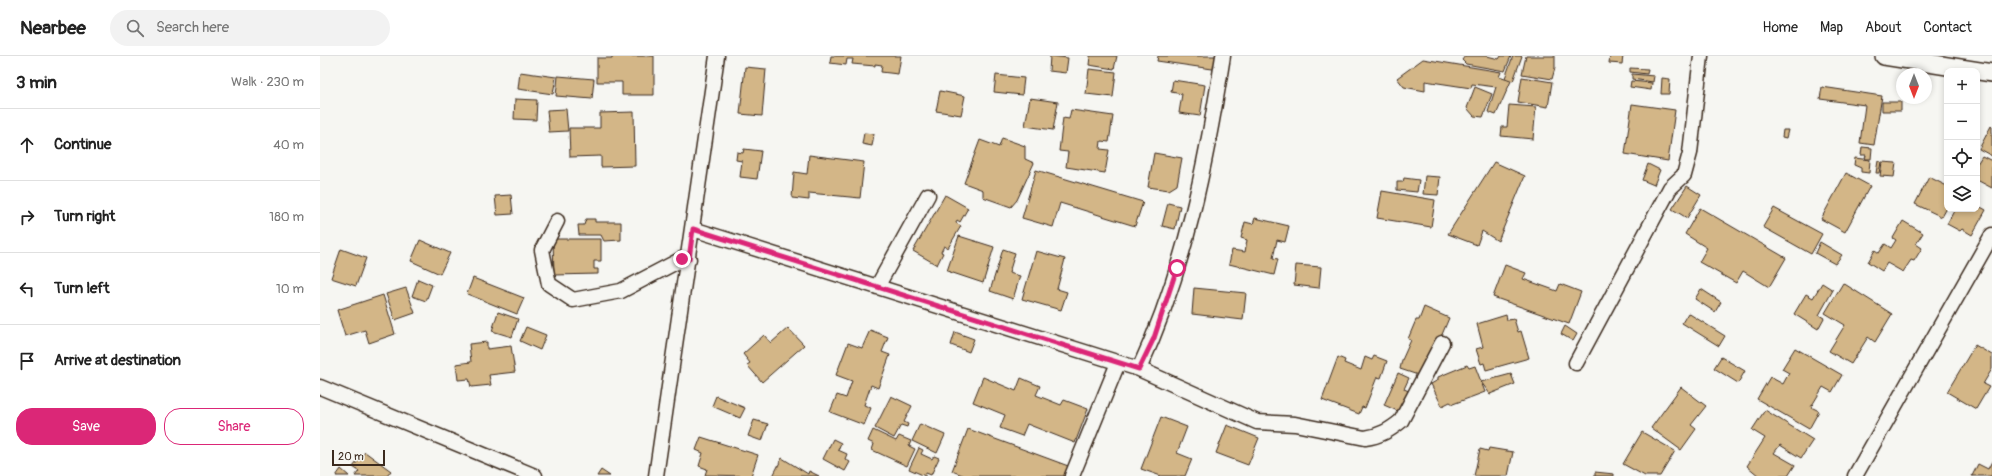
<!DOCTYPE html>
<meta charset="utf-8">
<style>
body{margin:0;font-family:Pangolin,sans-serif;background:#f2f2f2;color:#222}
.controls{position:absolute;right:12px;top:12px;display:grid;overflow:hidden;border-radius:8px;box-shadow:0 2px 6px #0003}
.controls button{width:36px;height:36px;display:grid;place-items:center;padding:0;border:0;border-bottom:1px solid #e0e0e0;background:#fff;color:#222;font:20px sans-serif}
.compass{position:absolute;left:1576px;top:12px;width:36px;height:36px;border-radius:50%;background:#fff;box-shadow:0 2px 6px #0003;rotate:180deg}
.scale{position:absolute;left:12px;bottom:10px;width:53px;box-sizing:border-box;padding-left:4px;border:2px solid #3b2a1e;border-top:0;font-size:11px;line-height:14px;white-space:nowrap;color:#3b2a1e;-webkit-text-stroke:3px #f6f6f2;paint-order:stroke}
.stop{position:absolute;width:12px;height:12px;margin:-9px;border:3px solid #db2777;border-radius:50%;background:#fff}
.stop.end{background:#db2777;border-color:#fff;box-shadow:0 1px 4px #0008}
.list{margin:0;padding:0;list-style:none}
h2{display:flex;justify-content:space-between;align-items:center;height:52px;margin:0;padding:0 16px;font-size:17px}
h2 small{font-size:13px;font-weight:400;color:#767676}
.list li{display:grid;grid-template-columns:26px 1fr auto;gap:12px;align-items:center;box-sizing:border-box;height:72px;padding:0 16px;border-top:1px solid #e0e0e0}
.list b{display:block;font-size:15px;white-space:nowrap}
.list em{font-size:13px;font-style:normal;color:#767676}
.actions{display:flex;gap:8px;padding:12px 16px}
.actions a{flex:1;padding:9px 0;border:1px solid #db2777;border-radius:16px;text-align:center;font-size:14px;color:#db2777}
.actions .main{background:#db2777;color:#fff}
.icon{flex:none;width:22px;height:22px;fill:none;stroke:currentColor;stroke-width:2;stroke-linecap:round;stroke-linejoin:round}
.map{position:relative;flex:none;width:1672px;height:420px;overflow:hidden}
header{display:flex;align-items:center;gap:24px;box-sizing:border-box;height:56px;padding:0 20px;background:#fff;border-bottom:1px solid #e0e0e0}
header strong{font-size:19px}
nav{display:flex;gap:22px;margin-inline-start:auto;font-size:14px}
.search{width:280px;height:36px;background:#f2f2f2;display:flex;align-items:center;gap:10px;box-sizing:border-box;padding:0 14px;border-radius:22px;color:#767676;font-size:15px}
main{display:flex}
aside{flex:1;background:#fff}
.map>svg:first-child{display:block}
</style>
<header>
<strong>Nearbee</strong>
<div class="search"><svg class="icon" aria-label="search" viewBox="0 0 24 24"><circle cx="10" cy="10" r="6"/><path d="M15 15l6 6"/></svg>Search here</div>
<nav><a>Home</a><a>Map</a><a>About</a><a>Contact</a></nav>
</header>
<main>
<aside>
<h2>3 min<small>Walk · 230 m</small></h2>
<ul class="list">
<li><svg class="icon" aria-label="ahead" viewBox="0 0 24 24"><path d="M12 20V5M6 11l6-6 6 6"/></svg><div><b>Continue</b></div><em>40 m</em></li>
<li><svg class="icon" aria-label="right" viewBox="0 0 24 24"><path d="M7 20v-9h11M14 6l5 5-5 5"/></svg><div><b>Turn right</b></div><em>180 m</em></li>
<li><svg class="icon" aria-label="left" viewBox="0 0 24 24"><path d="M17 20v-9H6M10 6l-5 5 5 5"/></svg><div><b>Turn left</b></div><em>10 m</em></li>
<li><svg class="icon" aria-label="arrive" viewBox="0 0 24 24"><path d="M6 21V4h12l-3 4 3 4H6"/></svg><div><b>Arrive at destination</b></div></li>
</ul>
<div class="actions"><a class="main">Save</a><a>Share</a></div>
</aside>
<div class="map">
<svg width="1672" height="420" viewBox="0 0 1672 420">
<rect width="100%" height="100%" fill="#f6f6f2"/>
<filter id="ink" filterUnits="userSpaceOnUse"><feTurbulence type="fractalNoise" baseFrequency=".025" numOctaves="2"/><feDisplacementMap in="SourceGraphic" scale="8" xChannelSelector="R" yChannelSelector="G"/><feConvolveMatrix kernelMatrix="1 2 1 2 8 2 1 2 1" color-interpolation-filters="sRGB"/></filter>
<g filter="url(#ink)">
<path fill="#d3b687" stroke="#3b2a1e" d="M292,0h42v39h-32v-13h-25v-24h15z
M511,0h70l-3,18 -17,-2 1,-7 -7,-1v2l-23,-2 1,-5h-6l-1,6 -16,-2z
M730,0l18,2 -2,15 -17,-2z
M770,0h27l-3,13 -25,-4z
M838,0h70l-2,15 -69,-10z
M1145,0h22l12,3 2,-3h10l-6,15 -39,-7 -4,-4z
M1193,0h9l-9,25 -8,-3z
M1206,0h29v12l-3,11 -30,-5z
M1290,0h13l-1,8 -13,-1z
M1103,3l78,13 -2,5 12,4 -15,34 -8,-3 8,-25 -24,-3 -1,4 -46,-7v10l-21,-4 -7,-9z
M425,11l21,2 -4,47 -22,-2z
M1310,12l18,1 -1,5 -17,-2z
M769,13l27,3 -3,25 -27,-3z
M200,16l36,5 -3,17 -35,-5z
M1312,18l22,2 -1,6 -21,-3z
M676,19l28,3 -2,17 -28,-3z
M238,20l36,3 -2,20 -36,-3z
M1202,21l30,5 -4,25 -30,-5z
M1342,22l8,1 -1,15h-8z
M853,24l32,5 -5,31 -21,-3 3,-19 -11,-2z
M1311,25l21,2 -1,7 -21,-3z
M1155,31l17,7 -9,23 -9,-1 -7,-8z
M1502,31l60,9 -8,49 -14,-2 5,-38 -45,-6z
M620,35l25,5 -4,19 -25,-4z
M710,42l28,4 -5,28 -28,-4z
M195,43l22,1 -1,20 -22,-1z
M1562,46h19v9h-19z
M1312,48l43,6 -7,51 -43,-7z
M1189,49l27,2 -3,32 -32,-3 1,-9h5z
M246,53l2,22 -19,1 -2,-22z
M751,54l42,6 -4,26 -8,-1 -1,8 9,1 -4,23 -39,-6 2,-15 -9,-1 4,-33 6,1z
M314,56l1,54 -34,1v-11l-31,1 -1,-29h31v-15z
M1671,70l1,1v29l-13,-7z
M1463,74h5l-2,8 -4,-1z
M544,77l10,1 -2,12 -10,-2z
M682,82l23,8v13l9,4 -17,37 -6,7 -28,-10v-7l-19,-7 16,-43 19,7z
M1542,91l10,1 -1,11h-6l1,-4h-5z
M424,93l17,2 -4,28 -17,-2 2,-16 -6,-1 1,-8 6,1z
M834,97l28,5 -5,27 -8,5 -21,-3z
M489,99l55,7 -4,36 -51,-5v7l-17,-2 2,-26 13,2z
M1662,100l10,5v27l-15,-8v-16z
M1535,102l15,2 -1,13 -8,-1v-4l-7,-3z
M1558,105l3,1 -2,11h-3z
M1174,106l31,14 -27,65 -16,-10 -5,14 -29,-11z
M1562,106l14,1 -2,14 -14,-1z
M1328,108l12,6 -6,15 -12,-5z
M716,114l107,32 -8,24 -75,-23 -7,24 -31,-9z
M1526,117l24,13 -25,46 -24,-13z
M1105,120l15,1 -2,18 -15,-1z
M1609,121l18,9v22l-5,9 -27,-13z
M1084,122l15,2 -2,12 -20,-2v-8h6z
M1367,130l14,9 -14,23 -15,-9z
M1062,135l53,9 -4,27 -54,-9z
M191,139l2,19 -16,1 -2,-19z
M625,139l23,13 -8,14 -3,-2 -1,3 5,3 -13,22 -4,-2 -3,6 2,1 -6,12 -24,-14z
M848,147l12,3 -5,23 -13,-3z
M1657,149l9,5 -14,25 -10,-6 -2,2 -13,-7 8,-15h22z
M1380,152l86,50 -17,29 -26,-16 -7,12 -37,-21 8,-14 -22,-14z
M1454,152l48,26 -11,20 -48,-27z
M935,162l34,8 -4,16 -8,-2 -4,18 5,1 -4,16 -45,-11 3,-14 13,2 2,-12 -6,-2 4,-16 8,2z
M266,163h9v3h26v18l-17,1 -3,-6h-22l-1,-10h6z
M1583,165l20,12 -7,11 6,4 -8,13 -3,-1 -8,12 -16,-9 -5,8 -14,-9 7,-12 4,3 6,-9 6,4 5,-8 -3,-2z
M639,180l35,11 -11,36 -36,-12z
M233,183h48v22h-7v8h4v5l-44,1z
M100,184l30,13 -10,21 -29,-13z
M1500,186l22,13 -7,9 -20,-11z
M21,193l25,9 -10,28 -25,-8z
M683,193l12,4 -6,20 11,3 -7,23 -23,-8z
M716,195l29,8 -8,30 10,3 -6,18 -39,-11z
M976,209l25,2 -2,21 -25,-3z
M1185,209l21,8 -3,6 34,12 3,-7 21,8 -12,32 -76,-27z
M153,222l51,20 -7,16 -50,-20z
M98,223l14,6 -6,16 -14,-5z
M1502,227l11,7 -14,25 5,3 -6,11 -24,-15 12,-20 7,4z
M1523,227l49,31 -17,28 -7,-5 -17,27 -22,-13 16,-26 -20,-12z
M86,232l9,25 -20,7 -9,-26z
M874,232l52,5 -3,27 -51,-6z
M1381,233l20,13 -6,10 -20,-13z
M63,239l12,39 -26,9 -4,-13 -20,6 -8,-26z
M1104,251l25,11 -25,59 -24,-8 2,-9 9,-20 -3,-1 8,-19h3z
M178,256l20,7 -6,18 -20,-6z
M1368,257l37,23 -6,10 -37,-23z
M1186,259l1,5 7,-1 4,13 3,-1 8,27 -43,12 -2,-7 -3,1 -5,-15 7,-2 -6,-23z
M1245,270l12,8 -4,7 -12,-7z
M206,271l20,8 -6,15 -20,-9z
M468,272l16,17 -42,37 -15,-17 3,-2 -7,-9 21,-19 7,8z
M550,274l18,7 -6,15 8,3 -12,33 -7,-3 -7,20 7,3 -7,17 -34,-13 7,-17 9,3 6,-17 -16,-6 12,-32 14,5z
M635,276l19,7 -5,13 -18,-7z
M167,286v7l24,-3 4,26 -26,3 2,10 -20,2 -2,-8 -11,1 -2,-16 15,-2 -2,-18z
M1655,289l17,10v14l-9,15 6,3 -13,22 -29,-17z
M1475,292l47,27 -10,17 -9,-5 -12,20 8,4 -10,18 -52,-30 13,-22 13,7 6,-11 -7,-4z
M1054,300l13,5 -6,17 -4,-1 -12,31 -3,-1 -3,7 -37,-14 16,-43 7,3 -1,3 17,7 4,-13 7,3z
M1401,301l24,14 -7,12 -24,-15z
M1147,309l2,3 6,-2 10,26 -32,12 -3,-2 -8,4 -11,-22 7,-4v-3z
M1078,317l11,5 -5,11 12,5 -7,22 -25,-11z
M1191,318l4,10 -25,10 -9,-12z
M663,321l33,14 5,-13 19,8 -4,9 25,10 3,-5 24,9 -13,34 -48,-19 -5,12 -22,-8 5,-13 -32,-13z
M1361,331l25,19 -15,19 5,4 -15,21 -30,-22z
M396,340l29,12 -5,10 -28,-12z
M571,340l21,10 -8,16 4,2 -1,3 -6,-2 -7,13 -19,-10z
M1445,354l48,30 -12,18 -21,-13 -6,8 21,12 -7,11h-29l-12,-10 18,-28 -13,-8z
M841,361l26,10 -10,26 15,6 -7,17h-24l-20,-7z
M434,364l14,4 -6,17 -14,-5z
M600,368l25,11 -8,18 -25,-12z
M907,369l32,13 -11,27 -32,-12z
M648,373l103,38 -3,9h-103l-13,-5z
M553,374l23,11 3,-5 12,5 -2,5 6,3 -8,17 -35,-16 2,-6 -6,-3z
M1322,376l33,19 -15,25h-15l-22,-12z
M381,381l57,18 -7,21 -46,-1 2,-6 -8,-3 4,-13 -7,-3z
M513,383l8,4 -3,7 9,4 -2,5 5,3 -5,9 -22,-12z
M599,392l4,2 -2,4 11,5 2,-3 5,2 -8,17 -5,-2 -1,3 -16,-7z
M1169,392l24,4 -5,24h-34l6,-27 8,2z
M45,396l26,19 -4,5h-32l4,-5 -6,-4z
M462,402l26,16 1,-3 10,5h-46z
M1672,405v15h-20l6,-12 10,5z
M21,413l8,7h-13z
M281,414l9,6h-13z
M1275,416l19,2v2h-19z"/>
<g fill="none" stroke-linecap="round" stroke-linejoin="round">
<g stroke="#3b2a1e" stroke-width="17">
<path id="minor" d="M237,165l-15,29 7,34 24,16 48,-9 61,-32h7
M373,173l446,140 118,53 38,2 70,14c15,-2 25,-8 36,-17l41,-78
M557,231l51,-92
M1256,307l94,-175 14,-13 6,-22 11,-97
M819,313c46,-99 67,-205 84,-313
M0,331l215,89
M336,420l61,-420
M752,420l46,-113
M1535,420l137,-241"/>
</g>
<g stroke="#3b2a1e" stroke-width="20">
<path id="tertiary" d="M1564,0l108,17"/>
</g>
<use href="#minor" stroke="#f6f6f2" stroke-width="14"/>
<use href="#tertiary" stroke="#f6f6f2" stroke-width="17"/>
</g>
</g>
<g fill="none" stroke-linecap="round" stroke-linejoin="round" filter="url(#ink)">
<path stroke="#db2777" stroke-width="5" d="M362,203h7l4,-30 446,140 15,-31 23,-70"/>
</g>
</svg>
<div class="controls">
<button>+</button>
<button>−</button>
<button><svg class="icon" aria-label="locate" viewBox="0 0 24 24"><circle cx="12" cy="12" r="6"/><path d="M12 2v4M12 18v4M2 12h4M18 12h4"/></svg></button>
<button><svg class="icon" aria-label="layers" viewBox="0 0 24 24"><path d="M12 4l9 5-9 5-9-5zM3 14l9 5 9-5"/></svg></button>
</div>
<svg class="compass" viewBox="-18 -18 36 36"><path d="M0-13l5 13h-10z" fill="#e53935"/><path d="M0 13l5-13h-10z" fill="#767676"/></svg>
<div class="scale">20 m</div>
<div class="stop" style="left:857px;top:212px"></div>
<div class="stop end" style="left:362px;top:203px"></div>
</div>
</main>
